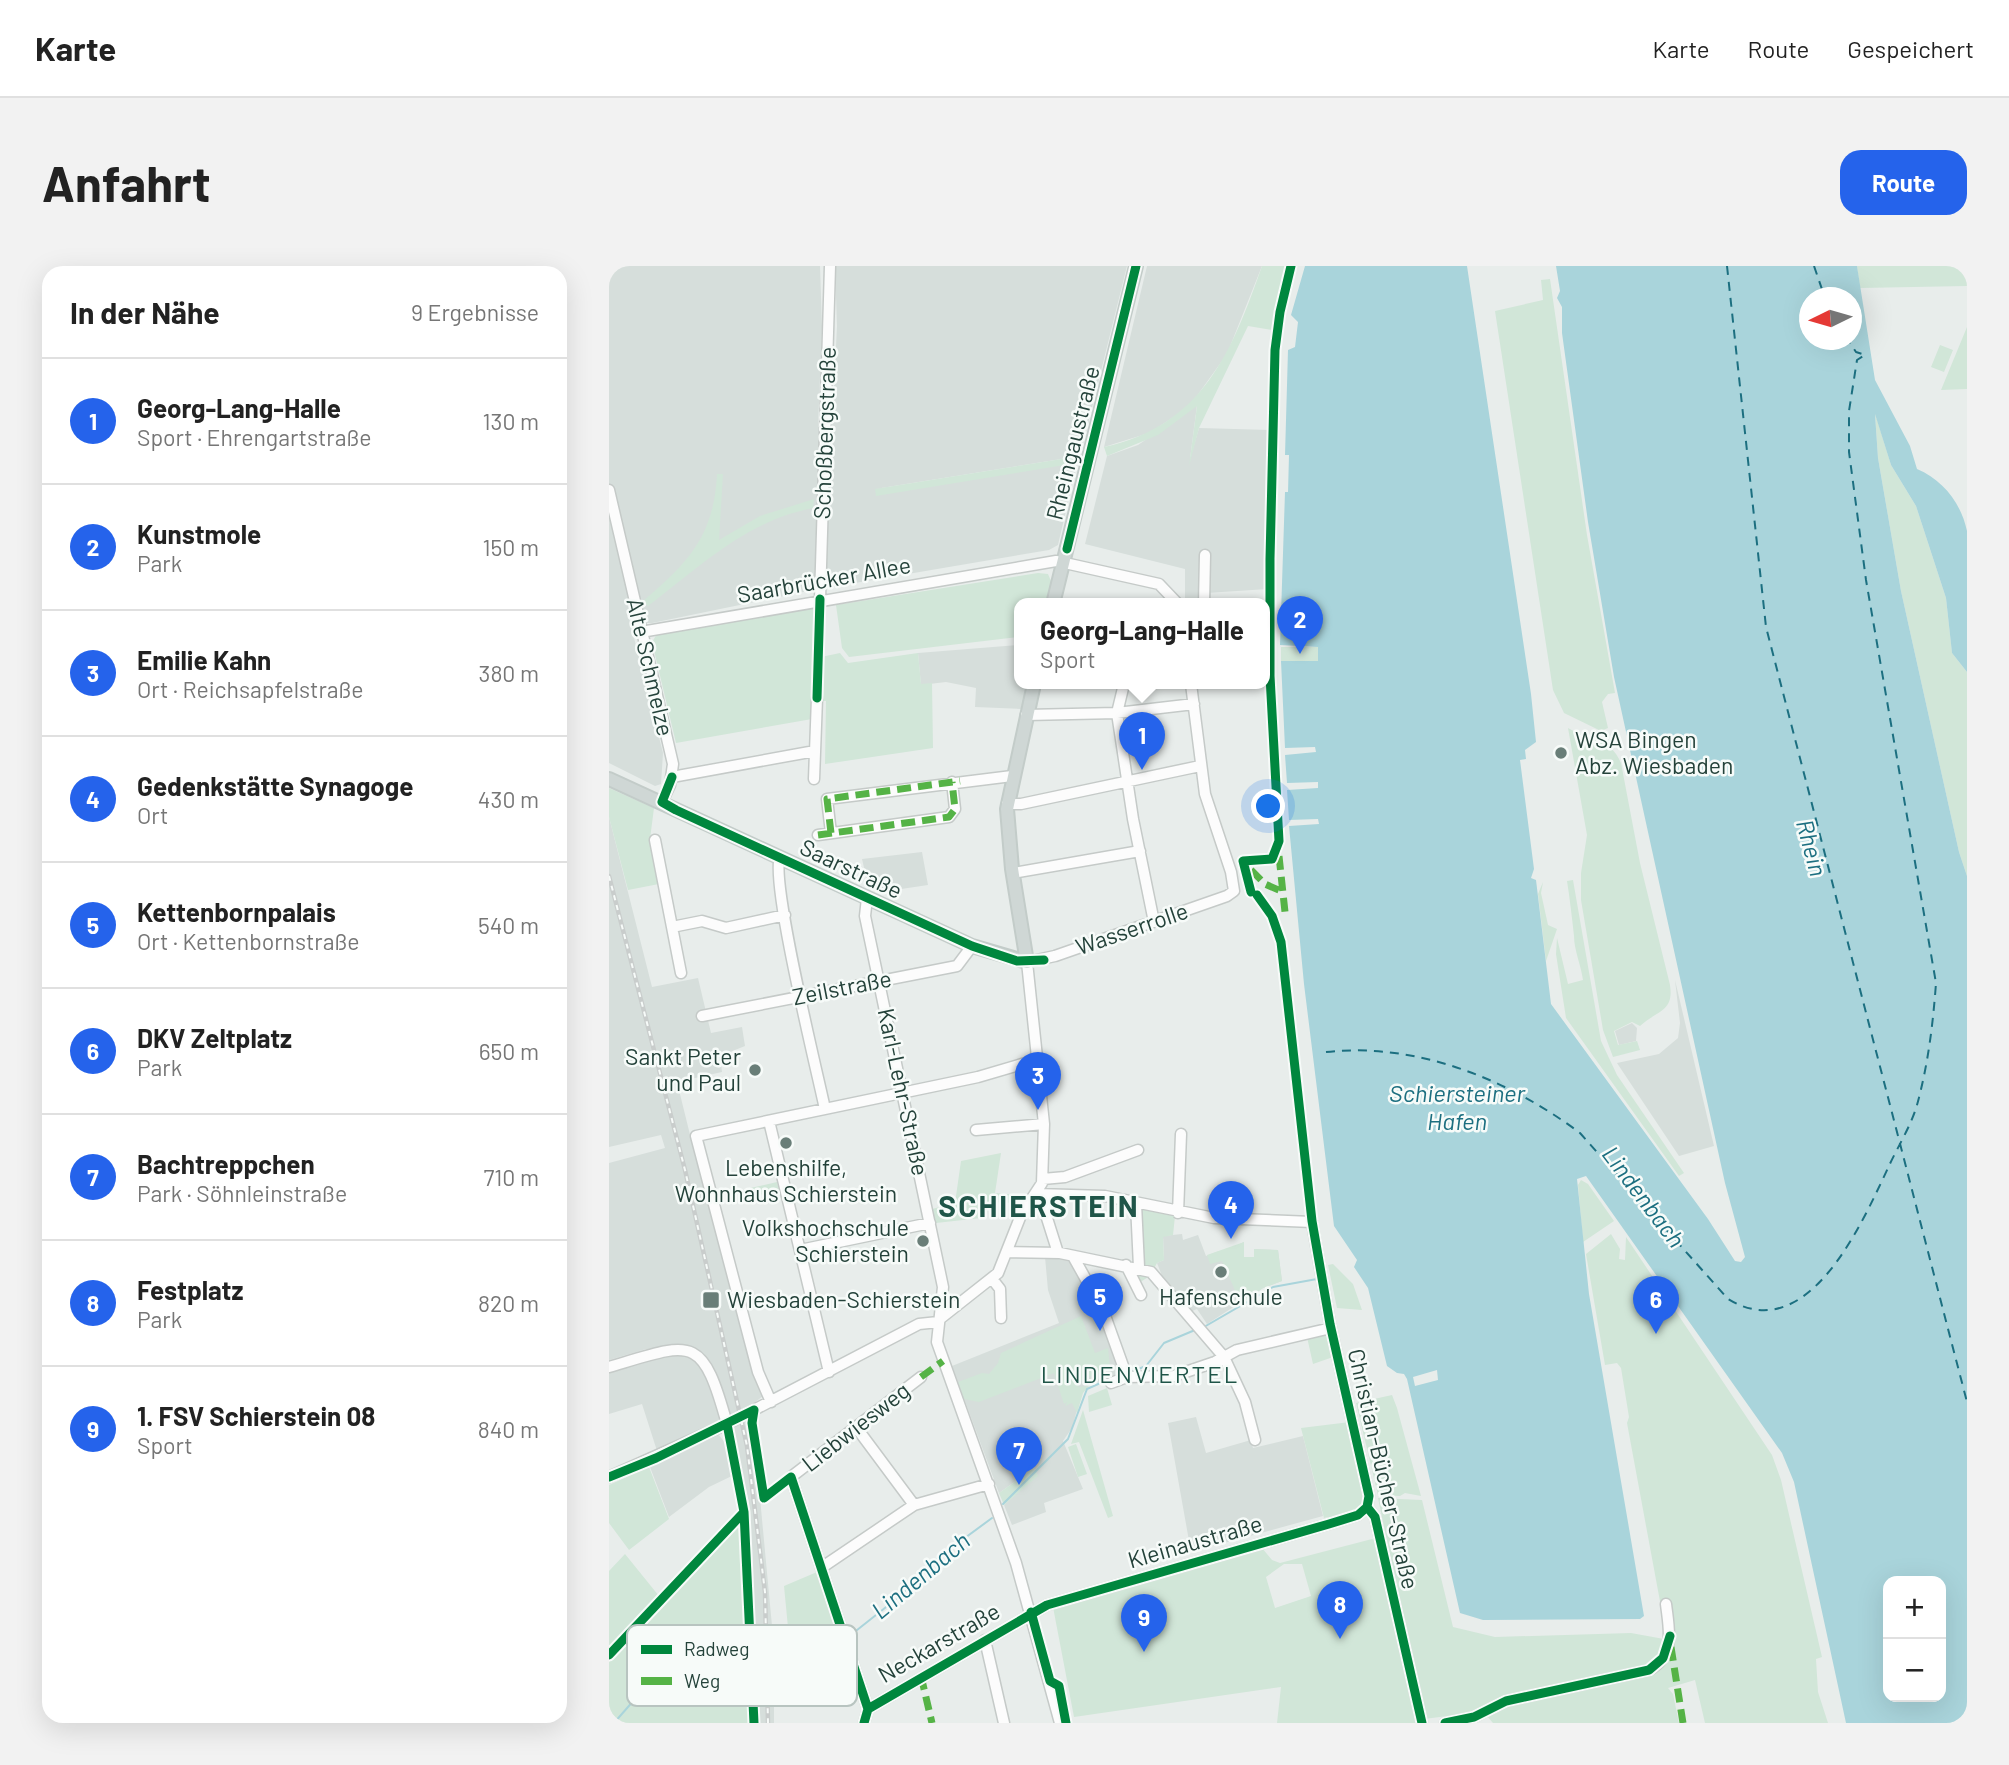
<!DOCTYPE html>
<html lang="de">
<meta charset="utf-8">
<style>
body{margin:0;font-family:Barlow,sans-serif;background:#f2f2f2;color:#222}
.controls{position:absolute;right:21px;bottom:21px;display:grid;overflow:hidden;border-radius:14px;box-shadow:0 7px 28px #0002}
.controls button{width:63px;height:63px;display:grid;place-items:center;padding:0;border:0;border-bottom:2px solid #e0e0e0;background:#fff;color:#222;font:35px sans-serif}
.compass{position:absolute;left:1190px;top:21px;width:63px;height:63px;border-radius:50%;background:#fff;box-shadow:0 7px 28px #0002;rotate:265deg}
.you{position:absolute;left:660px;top:541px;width:24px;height:24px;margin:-18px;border:5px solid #fff;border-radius:50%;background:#1a73e8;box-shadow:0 0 0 10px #1a73e833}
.badge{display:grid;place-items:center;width:46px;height:46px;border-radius:50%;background:#2563eb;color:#fff;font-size:23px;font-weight:700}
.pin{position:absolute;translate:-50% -58px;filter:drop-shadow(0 2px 4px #0008)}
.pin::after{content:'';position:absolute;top:37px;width:24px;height:21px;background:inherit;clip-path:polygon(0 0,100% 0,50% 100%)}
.popup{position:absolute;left:405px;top:332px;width:256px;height:91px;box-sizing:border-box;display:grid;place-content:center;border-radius:14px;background:#fff;filter:drop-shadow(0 2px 5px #0005);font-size:23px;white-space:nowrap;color:#767676}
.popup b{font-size:26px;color:#222}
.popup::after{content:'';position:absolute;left:50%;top:100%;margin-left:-14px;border:14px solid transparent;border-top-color:#fff}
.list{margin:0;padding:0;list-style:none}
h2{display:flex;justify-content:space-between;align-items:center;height:91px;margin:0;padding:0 28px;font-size:30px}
h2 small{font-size:23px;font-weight:400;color:#767676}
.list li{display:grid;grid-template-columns:46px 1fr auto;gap:21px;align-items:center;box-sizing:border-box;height:126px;padding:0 28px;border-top:2px solid #e0e0e0}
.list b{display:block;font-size:26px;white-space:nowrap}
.list p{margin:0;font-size:23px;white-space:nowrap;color:#767676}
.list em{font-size:23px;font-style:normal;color:#767676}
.map{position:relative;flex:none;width:1358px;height:1457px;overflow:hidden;border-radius:21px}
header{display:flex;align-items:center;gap:42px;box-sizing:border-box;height:98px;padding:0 35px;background:#fff;border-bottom:2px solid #e0e0e0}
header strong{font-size:33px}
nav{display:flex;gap:38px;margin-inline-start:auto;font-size:24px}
.intro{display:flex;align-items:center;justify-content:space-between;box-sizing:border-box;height:168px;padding:0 42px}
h1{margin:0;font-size:49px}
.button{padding:18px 32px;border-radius:21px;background:#2563eb;color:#fff;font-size:24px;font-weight:700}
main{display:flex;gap:42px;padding:0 42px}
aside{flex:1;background:#fff;border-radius:21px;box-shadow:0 7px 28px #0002}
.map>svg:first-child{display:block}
</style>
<header>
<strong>Karte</strong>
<nav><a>Karte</a><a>Route</a><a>Gespeichert</a></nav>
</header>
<div class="intro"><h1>Anfahrt</h1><a class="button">Route</a></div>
<main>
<aside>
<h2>In der Nähe<small>9 Ergebnisse</small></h2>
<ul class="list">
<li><span class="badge">1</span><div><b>Georg-Lang-Halle</b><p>Sport · Ehrengartstraße</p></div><em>130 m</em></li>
<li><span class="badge">2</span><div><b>Kunstmole</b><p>Park</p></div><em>150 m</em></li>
<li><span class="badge">3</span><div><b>Emilie Kahn</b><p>Ort · Reichsapfelstraße</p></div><em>380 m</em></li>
<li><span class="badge">4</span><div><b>Gedenkstätte Synagoge</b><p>Ort</p></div><em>430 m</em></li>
<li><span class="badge">5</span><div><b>Kettenbornpalais</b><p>Ort · Kettenbornstraße</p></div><em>540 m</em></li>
<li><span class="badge">6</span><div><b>DKV Zeltplatz</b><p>Park</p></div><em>650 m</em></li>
<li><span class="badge">7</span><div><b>Bachtreppchen</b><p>Park · Söhnleinstraße</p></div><em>710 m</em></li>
<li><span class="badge">8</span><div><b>Festplatz</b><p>Park</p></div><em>820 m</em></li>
<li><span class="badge">9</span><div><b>1. FSV Schierstein 08</b><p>Sport</p></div><em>840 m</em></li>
</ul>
</aside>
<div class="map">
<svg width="1358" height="1457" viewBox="0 0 1358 1457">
<rect width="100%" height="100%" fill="#e8edeb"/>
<path fill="#d6dedb" d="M0,0h211l2,61 -4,100 14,1 5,-102 -2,-60h292l-47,190 -205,33 202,-26 -19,82 -9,5 -241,41 -156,32h-5l-5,-16 -15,3 36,143 -2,31 -6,2 -46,-23z
M538,0h115l-35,88 -38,53 -40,26 -45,14z
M588,139l-7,54 9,-31 71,2 -2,159 -62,4 -7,11h-14v-35l-100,-25 22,-88 31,-11z
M410,379v39h8l-6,25 -46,-2 1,-19 -30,-6 -25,3 -3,-32z
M0,551l43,170 46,-9 13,55 31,-6 3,19 -25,10 2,16 -45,10 20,81 4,3 63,229 -17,14 13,89 14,149v76h-14l-11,-221 -32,-127 -20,-24 -18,-6 -30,7 -3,-3 -37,11v-197l56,-15 -4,-13 -52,12z
M313,586l6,33 -47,7 -13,-7 -6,-26z
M1066,714l39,166 -35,10 -62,-93 42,-9 19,-16 2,-15z
M1023,757l5,5 -1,13 -17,4 -4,-14z
M573,968l1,6 15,-5 8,21 13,-5 1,2 24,-11v15h10v-8l24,1 4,31 -19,7 -56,36 -10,-15 -7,3 -26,-31 -7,-18 7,-3 -1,-24z
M436,991l23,2 6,6 24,44 23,64 -38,15 -11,40 -9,13 20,48 -39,14 2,9 -34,13 -8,-20 33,-30 -3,-7 -35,25 -47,-127 107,-43 -11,-33z
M59,1087l18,2 23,16 12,49 -63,34 -16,-50 -33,10v-43z
M587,1151l10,36 45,-13 2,8 50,-12 20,80 -132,36 -23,-129z
M109,1168l8,10 7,29 3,1 -27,13 -40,30 -19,-50z"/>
<path fill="#d1e6d8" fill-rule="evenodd" d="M653,0h25l-15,64 -24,-4 -49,102 -10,38 8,-60 -39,29 -51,21 -3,-9c98,-21 128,-95 158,-181z
M1248,0h110v20l-107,2z
M941,13l37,256 28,158 -7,1 -6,8 6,26 -7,3 -37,-18 -11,-23 -58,-379 48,-11 -2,-20z
M1358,61v62l-26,1z
M1331,79l13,5 -9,22 -13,-5z
M1266,147l16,52 25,41 30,92 6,55 15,19v204l-8,-24 -58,-261 -23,-133z
M471,190l-3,7 -201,33 -1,-7z
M108,208h6l-4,66 41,-24 54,-17 -1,9c-67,13 -112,58 -165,98l-5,-5c45,-38 71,-65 74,-127z
M429,307l10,1 3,7 -5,23h-27v33l-170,20 -7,-9 -6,-43z
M207,336l-4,117 -136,24 -24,-101 5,-8z
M672,381h38v14h-38z
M231,387l8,10 70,-10 3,31 11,-1 1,65 -108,16 1,-63h-5v-44z
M959,462c22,13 42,9 53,35l19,100 30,122c4,27 -12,25 -30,41l-8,-4 -18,9 4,14 19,-4 3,9 -27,7 -10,-27 -22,-130v-27l6,-38z
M0,522l45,20 -4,31 9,45 -31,6 -19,-73z
M964,614l28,161 16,34 67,98 -5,3 -113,-158 -10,-64 1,-16 11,46 15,-4c-2,-15 -9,-30 -9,-44 -2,-18 -4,-36 -7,-55z
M934,616l-2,11 7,32 9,4 -11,32 -8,-67z
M392,887l-6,40 23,2 -1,8 -29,-1 -1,13 -6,3 -45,5 -4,-14 23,-6 6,-42z
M972,914l7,4 26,37 -31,21 -5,-57z
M168,916l2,8 -31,8 -2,-9z
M532,943l34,7 -2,19 -10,2 1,23 -7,3 -7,13 -13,8 -6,-11 8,-3z
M1002,968l9,15 -1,10 6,1 1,-23 146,218 9,25 41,177 -6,2 2,33 10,31h-123l-10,-43 -27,8 5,6 6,29h-186l-7,-8 24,-12 140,-31 19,-22 -42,-227 2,-6 -8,-49 -4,-5 -12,2 -19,-111z
M635,976v15h10v-8l24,1 4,31 -19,7 -22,16 -19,-43 -12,3 -3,-9z
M724,998l20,20 9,26 -25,-2 -9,-43z
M472,1050l14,37 13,-5 2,20 -28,12 -4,7 11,-1 -6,7 -6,20 -5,-10 -7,3 2,-4 -3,2 -10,-31 -75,29 -15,-3 -6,-17 24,-9 7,1 9,-11 3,-10z
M718,1064l6,27 -20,7 -6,-27z
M498,1122l5,17 -23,7 -1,-16z
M783,1129l5,13 24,88 -16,-3 -5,3 -22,-1 -22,-92z
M474,1144l30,106 -5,2 -29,-76 -8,2z
M741,1156c4,17 22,75 10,87 -7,7 -22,9 -31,12l-1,-4 -4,1 -23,-90z
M467,1178l11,30 -9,3 -10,-30z
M40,1201l20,52 -40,31 -20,-27v-38z
M425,1202l4,8 -34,29 -5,-12z
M769,1232l44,2 31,127 42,10 136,-4 33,6 -6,16 -11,11 -176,47 -47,6z
M133,1252l9,205h-142v-61l31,-33 -4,-6 -27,27v-79l16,-17 34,42 6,2z
M763,1273l4,2 41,182h-140l4,-36 -207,30 -21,-110 209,-59 10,12 8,3zM675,1298h18l9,32 -36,12 -9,-31z
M208,1306l21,65 -49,1 -5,-52z"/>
<path fill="#a9d4db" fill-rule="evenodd" d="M696,0h162l64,428 5,48 -11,8 1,9 -6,1 14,109 -3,9 5,2 15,124 157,215 27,42 6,1 4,-5 -20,-74 -111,-506 -26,-155 -26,-189v-26l-5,-9 3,-7 -4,-25h301l18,114 35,66 7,23c26,11 44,34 50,62v141l-15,-19 -6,-55 -30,-92 -25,-41 -16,-51 3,44 23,133 58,261 8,24v847h-121l-52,-241 -12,-29 -196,-277 -9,3 12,115 55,322 -4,3 -157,1 -23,-7 -53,-234 -3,-5 -7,-1 -10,-7 -19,-78 -14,-21 3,-7 -23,-34 -30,-242 -15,-158 30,-2 -1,-5 -29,1 -2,-30 31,-2v-6l-31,1 -2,-28 31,-3 -1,-5 -30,1 -4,-87h37v-14l-38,-2 5,-153h3l1,-37h-4l3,-105 7,-3 3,-25 -7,-7zM1200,32h42v42h-42zM1279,1315h53v116h-53z"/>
<path fill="#e8edeb" d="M828,1104l1,10 -23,6 -2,-9z"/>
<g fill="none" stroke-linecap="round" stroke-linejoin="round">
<path stroke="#a9d4db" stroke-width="2" d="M595,1061l69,-40 44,-8
M519,1107l18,-7 18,-23 31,-13
M394,1238l65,-65 19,-50 20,-9
M243,1368l48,-38 39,-39 53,-39
M180,1379l49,-3
M5,1457l49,-56 54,-34 28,12"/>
<path stroke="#1c6f80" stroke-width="2" stroke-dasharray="9 7" stroke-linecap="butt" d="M1118,0l39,361 201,775
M1205,0l11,32
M717,786c90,-10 182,27 254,81l148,166c80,49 134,-76 160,-131 9,-20 23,-42 29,-63 11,-40 16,-81 19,-122l-70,-403 -17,-128v-41l8,-51 8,-5 -9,-3 -8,-12"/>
<g stroke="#c5cac8" stroke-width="13">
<path id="minor" d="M0,224l64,274 -3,21 -8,17
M211,333l10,-333
M595,338l1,-49
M32,366l415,-71 103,23 19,20
M515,418l-7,29 16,106 21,103
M417,449l91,-2 77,-9
M63,511l143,-26
M205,513l3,-81
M398,538h14l179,-38
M222,567l-4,-34 185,-23
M209,569l131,-18 6,-8 -3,-27
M46,574l17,87 30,-6 24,7 59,-13
M171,591c-10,24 37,214 45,252
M404,607l127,-22
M258,632l-2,18 78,371 -6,55 79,221 44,160
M63,661l9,46
M93,750l255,-50 15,-20
M160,855l60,251
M367,864l68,-6
M434,913l22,-2 73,-27
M428,928l68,2 109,22 98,4 18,102 39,172 -2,11 8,10 47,206
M440,929l-3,20 12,38
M527,938l3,63
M569,947l3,-79
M191,984l130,-27
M398,986l53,1 91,19 73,85 21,45 10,38
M465,992l29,52 24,67
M517,999l15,30
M384,1014l7,9 1,29
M332,1052l57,-45 23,-58 21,-32 2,-59 -17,-162 28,-6 172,-60 7,-5 -3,-19 -26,-78 -14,-110
M0,1101c84,-25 93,-34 118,57
M502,1117l16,-6 47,-1 41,-14 22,-12 94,-22
M162,1136l-13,-30 -62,-236 282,-59 61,-18
M247,1161l58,78
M0,1211l118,-53 192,-100 19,-2
M212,1302l93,-63 75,-21
M376,1374l19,83
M259,1443l179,-104 282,-81 29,-9 9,-8
M255,1457l4,-14 -77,-232 130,-100
M836,1457l29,-6 32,-16 143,-31c27,-15 20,-40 17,-66"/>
</g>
<g stroke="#c3ccc9" stroke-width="16">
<path id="major" d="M444,338l83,-338
M0,513l363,167 55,16 -15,-93 -5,-60 27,-125"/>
</g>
<use href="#minor" stroke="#fcfcfc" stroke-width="10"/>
<use href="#major" stroke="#cfd7d5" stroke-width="12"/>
<g stroke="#c9cdcc" stroke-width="4.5">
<path id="rail" d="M0,610l76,294 62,276 18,146 3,131"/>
</g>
<use href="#rail" stroke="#f7fbf9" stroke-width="2" stroke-dasharray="5" stroke-linecap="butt"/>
<path stroke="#55b346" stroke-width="7" stroke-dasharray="14 7" stroke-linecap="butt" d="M222,567l-4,-34 133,-18
M209,569l131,-18 6,-8 -3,-27
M670,590l6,56
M642,604l14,14 18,8
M312,1111l22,-16
M1062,1381l12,76
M312,1410l11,47"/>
<g stroke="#f7fbf9" stroke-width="13">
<path id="cycleway" d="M458,283l69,-283
M208,432l3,-99
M63,511l-10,25 14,8 296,136 45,15 27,-1
M642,626l-8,-31 29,-2 7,-18 -9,-165v-117l5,-209 5,-38 11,-46
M648,629l15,21 9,26 31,279 18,103 39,172 -2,11 8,10 47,206
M145,1144l-2,13 12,75 27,-21 77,232 -4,14
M118,1158l17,88 10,211
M0,1211l47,-19 98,-48
M422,1346l19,69 9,5 7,37
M0,1389l135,-143
M259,1443l179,-104 282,-81 29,-9 9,-8
M836,1457l29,-6 32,-16 143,-31 14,-12 7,-22"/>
</g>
<use href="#cycleway" stroke="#00873e" stroke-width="9"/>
</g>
<g fill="#697e78" stroke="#f7fbf9" stroke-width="2.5">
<circle cx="952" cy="487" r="7"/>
<circle cx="146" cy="804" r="7"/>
<circle cx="177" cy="877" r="7"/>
<circle cx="314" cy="975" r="7"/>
<circle cx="612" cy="1006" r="7"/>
<rect x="93" y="1025" width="18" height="18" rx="3.5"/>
</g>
<g text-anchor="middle" stroke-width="5" stroke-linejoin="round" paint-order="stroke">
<g font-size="23" fill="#24423a" stroke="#f7fbf9">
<text transform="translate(216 167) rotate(-88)" y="8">Schoßbergstraße</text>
<text transform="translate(464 177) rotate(-76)" y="8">Rheingaustraße</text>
<text transform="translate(215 314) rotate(-10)" y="8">Saarbrücker Allee</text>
<text transform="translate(41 401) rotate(77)" y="8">Alte Schmelze</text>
<text transform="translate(242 603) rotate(25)" y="8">Saarstraße</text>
<text transform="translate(523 663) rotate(-19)" y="8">Wasserrolle</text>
<text transform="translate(233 722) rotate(-11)" y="8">Zeilstraße</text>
<text transform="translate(294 826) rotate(78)" y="8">Karl-Lehr-Straße</text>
<text transform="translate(247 1161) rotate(-38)" y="8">Liebwiesweg</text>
<text transform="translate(774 1203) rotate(77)" y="8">Christian-Bücher-Straße</text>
<text transform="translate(586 1276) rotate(-16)" y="8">Kleinaustraße</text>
<text transform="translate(330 1377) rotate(-30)" y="8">Neckarstraße</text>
</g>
<g font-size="23" fill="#24423a" stroke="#f7fbf9" text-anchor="start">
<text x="966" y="482">WSA Bingen<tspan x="966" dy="26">Abz. Wiesbaden</tspan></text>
<text x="132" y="799" text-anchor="end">Sankt Peter<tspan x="132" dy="26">und Paul</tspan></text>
<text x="177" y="910" text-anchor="middle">Lebenshilfe,<tspan x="177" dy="26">Wohnhaus Schierstein</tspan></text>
<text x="300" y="970" text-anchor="end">Volkshochschule<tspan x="300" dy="26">Schierstein</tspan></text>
<text x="612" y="1039" text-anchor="middle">Hafenschule</text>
<text x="118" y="1042">Wiesbaden-Schierstein</text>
</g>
<g font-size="24" font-style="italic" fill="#1c6f80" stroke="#f7fbf9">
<text transform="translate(1202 582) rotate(75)" y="8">Rhein</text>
<text x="848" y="836">Schiersteiner<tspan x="848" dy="28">Hafen</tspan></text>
<text transform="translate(1034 931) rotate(53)" y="8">Lindenbach</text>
<text transform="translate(312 1310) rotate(-40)" y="8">Lindenbach</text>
</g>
<g font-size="24" letter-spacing="2" fill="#1f5548" stroke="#f7fbf9">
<text x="531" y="1117">LINDENVIERTEL</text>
</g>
<g font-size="30" font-weight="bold" letter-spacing="2" fill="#1f5548" stroke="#f7fbf9">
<text x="430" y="951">SCHIERSTEIN</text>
</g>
</g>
<rect x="18" y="1359" width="230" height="81" rx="10" fill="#f7fbf9" stroke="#b8c4c0" stroke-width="2"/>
<rect x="32" y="1379" width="31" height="9" fill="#00873e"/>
<rect x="32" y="1411" width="31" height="8" fill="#55b346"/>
<g font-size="19" fill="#24423a">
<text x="75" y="1390">Radweg</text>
<text x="75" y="1422">Weg</text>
</g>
</svg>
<div class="controls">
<button>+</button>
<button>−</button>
</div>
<svg class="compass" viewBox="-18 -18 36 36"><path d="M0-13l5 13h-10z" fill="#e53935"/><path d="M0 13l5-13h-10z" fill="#767676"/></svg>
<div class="you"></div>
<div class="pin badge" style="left:533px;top:504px">1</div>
<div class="popup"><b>Georg-Lang-Halle</b>Sport</div>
<div class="pin badge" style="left:691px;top:388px">2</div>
<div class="pin badge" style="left:429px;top:844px">3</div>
<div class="pin badge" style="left:622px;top:973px">4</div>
<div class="pin badge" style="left:491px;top:1065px">5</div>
<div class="pin badge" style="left:1047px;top:1068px">6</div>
<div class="pin badge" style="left:410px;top:1219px">7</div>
<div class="pin badge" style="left:731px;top:1373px">8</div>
<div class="pin badge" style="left:535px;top:1386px">9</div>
</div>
</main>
